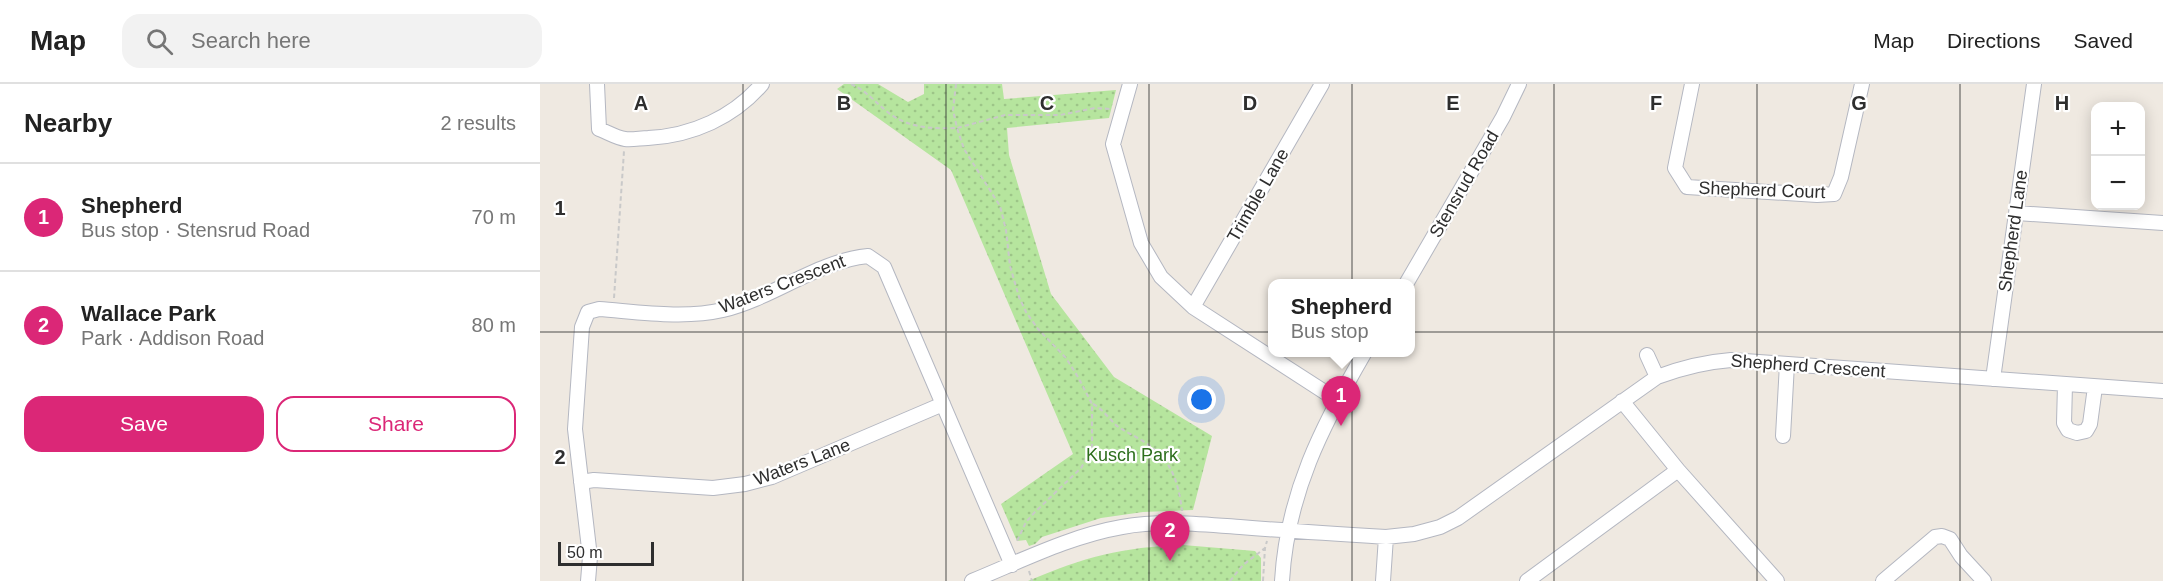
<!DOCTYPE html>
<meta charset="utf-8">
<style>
body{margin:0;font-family:Arial,sans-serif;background:#f2f2f2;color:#222}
.controls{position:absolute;right:18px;top:18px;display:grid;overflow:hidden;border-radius:12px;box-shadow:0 3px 15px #0003}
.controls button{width:54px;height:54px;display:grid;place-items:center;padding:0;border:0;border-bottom:2px solid #e0e0e0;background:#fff;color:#222;font:30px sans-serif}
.scale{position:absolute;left:18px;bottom:15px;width:96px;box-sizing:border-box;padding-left:6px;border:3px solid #2e2e2e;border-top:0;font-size:16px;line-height:21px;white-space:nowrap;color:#2e2e2e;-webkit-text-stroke:4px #fff;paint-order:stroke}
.you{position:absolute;left:662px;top:316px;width:21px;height:21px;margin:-15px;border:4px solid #fff;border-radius:50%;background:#1a73e8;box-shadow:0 0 0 9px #1a73e833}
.badge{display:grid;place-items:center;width:39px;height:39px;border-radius:50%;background:#db2777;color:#fff;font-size:20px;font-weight:700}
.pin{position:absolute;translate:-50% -50px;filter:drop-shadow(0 2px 3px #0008)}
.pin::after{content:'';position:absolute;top:32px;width:21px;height:18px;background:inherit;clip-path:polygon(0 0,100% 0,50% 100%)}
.popup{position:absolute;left:728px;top:195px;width:147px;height:78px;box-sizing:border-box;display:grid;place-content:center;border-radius:12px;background:#fff;filter:drop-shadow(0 2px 4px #0005);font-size:20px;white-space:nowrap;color:#767676}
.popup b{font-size:22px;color:#222}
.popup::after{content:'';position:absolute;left:50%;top:100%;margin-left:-12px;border:12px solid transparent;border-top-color:#fff}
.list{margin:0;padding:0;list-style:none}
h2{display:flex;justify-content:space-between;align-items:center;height:78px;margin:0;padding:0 24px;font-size:26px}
h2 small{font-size:20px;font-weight:400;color:#767676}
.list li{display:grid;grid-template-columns:39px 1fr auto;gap:18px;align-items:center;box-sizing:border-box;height:108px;padding:0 24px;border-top:2px solid #e0e0e0}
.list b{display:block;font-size:22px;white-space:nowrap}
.list p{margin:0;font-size:20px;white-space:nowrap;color:#767676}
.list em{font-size:20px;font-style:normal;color:#767676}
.actions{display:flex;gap:12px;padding:18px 24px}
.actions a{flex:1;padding:14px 0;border:2px solid #db2777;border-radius:18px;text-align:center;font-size:21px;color:#db2777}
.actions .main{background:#db2777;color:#fff}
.icon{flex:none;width:33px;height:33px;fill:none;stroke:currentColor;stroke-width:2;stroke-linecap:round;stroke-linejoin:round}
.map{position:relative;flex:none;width:1623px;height:497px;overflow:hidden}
header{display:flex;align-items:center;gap:36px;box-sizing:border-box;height:84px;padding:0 30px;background:#fff;border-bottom:2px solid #e0e0e0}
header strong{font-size:28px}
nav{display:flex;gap:33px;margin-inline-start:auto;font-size:21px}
.search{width:420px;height:54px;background:#f2f2f2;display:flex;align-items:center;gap:15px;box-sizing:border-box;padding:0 21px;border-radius:18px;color:#767676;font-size:22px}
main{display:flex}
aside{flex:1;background:#fff}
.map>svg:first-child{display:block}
</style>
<header>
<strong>Map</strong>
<div class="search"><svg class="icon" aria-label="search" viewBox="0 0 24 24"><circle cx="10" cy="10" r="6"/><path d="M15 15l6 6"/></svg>Search here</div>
<nav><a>Map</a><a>Directions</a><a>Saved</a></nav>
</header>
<main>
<aside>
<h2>Nearby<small>2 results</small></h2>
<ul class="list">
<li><span class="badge">1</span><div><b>Shepherd</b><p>Bus stop · Stensrud Road</p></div><em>70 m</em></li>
<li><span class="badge">2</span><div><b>Wallace Park</b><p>Park · Addison Road</p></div><em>80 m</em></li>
</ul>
<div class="actions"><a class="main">Save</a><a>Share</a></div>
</aside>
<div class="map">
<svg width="1623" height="497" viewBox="0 0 1623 497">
<defs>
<pattern id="park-dots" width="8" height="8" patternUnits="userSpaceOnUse" patternTransform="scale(1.5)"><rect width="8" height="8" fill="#b6e59e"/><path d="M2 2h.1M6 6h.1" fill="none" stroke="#9dc588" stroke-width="1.8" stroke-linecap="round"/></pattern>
</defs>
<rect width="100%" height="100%" fill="#efe9e1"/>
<path fill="url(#park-dots)" d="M304,0h34l30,18 16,-8v-10h78l2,15 112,-9 -7,28 -102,10 2,27 42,139 63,83 98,59 -19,74 -50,2 -42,6 -59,19 -7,7 -6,2 -3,-6 -9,1 -16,-37 72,-50 -122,-284 -114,-81z
M643,461l72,6 6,7v23h-233c56,-24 94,-34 155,-36z"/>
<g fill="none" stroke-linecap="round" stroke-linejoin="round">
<g stroke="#b4b7c1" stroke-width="16">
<path id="minor" d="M57,0l2,45c8,3 18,9 26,10 7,1 16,-1 23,-1 44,-2 86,-21 114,-54
M590,0l-17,60 28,99 20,34 32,30 144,93
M1152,0l-17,84 12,19 130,8 17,-1 7,-17 21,-93
M1477,129l146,10
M866,200l97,-167 16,-33
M653,223l129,-223
M1107,271l10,22
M1453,295l41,-295
M1525,301l-1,38 4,7 9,3 9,-2 4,-7 5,-37
M1082,317l56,69 99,111
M1243,352l4,-72
M41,398l13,-2 119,8 32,-4 27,-7 171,-73
M48,497l2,-24 -15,-128 7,-102 6,-15 11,-3c40,3 85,10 124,1 50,-12 94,-49 145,-54l16,11 128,298
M432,497c49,-20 98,-45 150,-54 39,-7 79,-3 118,0 49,4 97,7 146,10l28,-3 26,-7 18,-9 199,-141c24,-9 47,-15 74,-17l432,31
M742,497c5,-87 40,-155 83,-229
M843,497l3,-44
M987,497l151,-111
M1343,497l52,-44 7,-1 8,3 11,17 23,25"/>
</g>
<path stroke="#c9c9c9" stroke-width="2" stroke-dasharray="4.5 3" stroke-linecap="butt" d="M311,0c14,6 22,16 34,26 21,18 46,19 72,18l7,21 36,57 6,24 4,36 9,31 7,15 12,17 28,29 12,19 14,27v42l-4,10 -7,12 -47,45 -8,9 -9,19 1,2
M416,0l-3,26 4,18 48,-13h55l35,-7 16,1
M74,214l10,-147
M553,320c10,5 16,15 24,22 10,7 23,12 33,20 22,15 29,39 32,65
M489,487l3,10
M690,497l13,-16 22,-17 2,-7
M723,497l2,-33"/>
<use href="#minor" stroke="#fff" stroke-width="14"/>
</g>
<path fill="none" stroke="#2e2e2e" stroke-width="1.5" stroke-opacity="0.55" d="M203,0v497M406,0v497M609,0v497M812,0v497M1014,0v497M1217,0v497M1420,0v497M0,248h1623"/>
<g text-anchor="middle" stroke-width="4.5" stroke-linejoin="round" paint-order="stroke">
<g font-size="18" fill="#2e2e2e" stroke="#fff">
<text transform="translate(924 100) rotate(-60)" y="6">Stensrud Road</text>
<text transform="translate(1222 106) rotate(2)" y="6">Shepherd Court</text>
<text transform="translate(718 111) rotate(-60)" y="6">Trimble Lane</text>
<text transform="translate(1473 147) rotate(-82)" y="6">Shepherd Lane</text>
<text transform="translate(242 200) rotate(-21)" y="6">Waters Crescent</text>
<text transform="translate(1268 282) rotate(4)" y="6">Shepherd Crescent</text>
<text transform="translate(262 378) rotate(-21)" y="6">Waters Lane</text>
</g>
<g font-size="18" fill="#2c6e1b" stroke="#fff">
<text x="592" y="377">Kusch Park</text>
</g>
</g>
<g font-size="20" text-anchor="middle" font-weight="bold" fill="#2e2e2e" stroke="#fff" stroke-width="4.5" stroke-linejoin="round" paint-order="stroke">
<text x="101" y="26">A</text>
<text x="304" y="26">B</text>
<text x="507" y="26">C</text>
<text x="710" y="26">D</text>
<text x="913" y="26">E</text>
<text x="1116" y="26">F</text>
<text x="1319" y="26">G</text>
<text x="1522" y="26">H</text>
<text x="20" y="131">1</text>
<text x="20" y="380">2</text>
</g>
</svg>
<div class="controls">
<button>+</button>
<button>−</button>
</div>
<div class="scale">50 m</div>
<div class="you"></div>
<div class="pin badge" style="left:801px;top:342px">1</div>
<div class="popup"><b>Shepherd</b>Bus stop</div>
<div class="pin badge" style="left:630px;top:477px">2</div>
</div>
</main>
